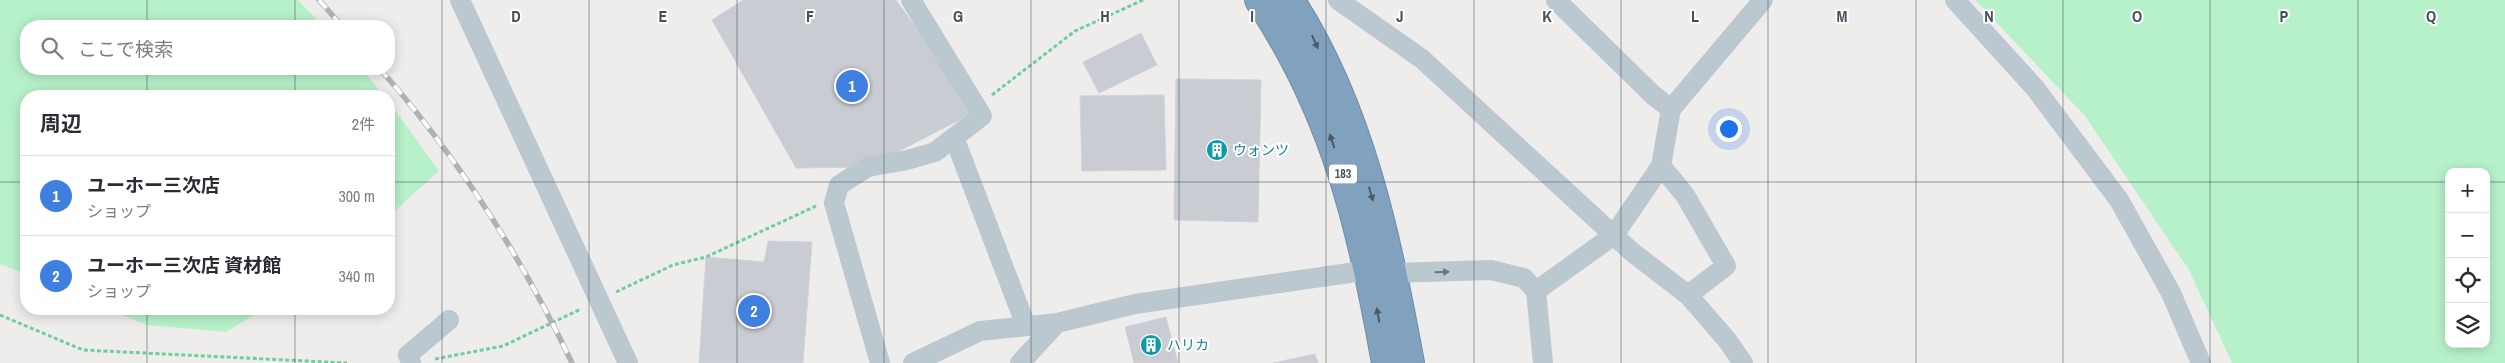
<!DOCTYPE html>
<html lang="ja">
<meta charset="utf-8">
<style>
body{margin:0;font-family:"Archivo Narrow","Noto Sans JP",sans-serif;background:#f7f7f7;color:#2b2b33}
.controls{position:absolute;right:15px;bottom:15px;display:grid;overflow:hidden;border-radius:10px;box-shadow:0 2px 12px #0003}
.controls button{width:45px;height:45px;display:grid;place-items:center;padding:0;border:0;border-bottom:1px solid #e1e1e2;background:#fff;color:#2b2b33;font:25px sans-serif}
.you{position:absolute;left:1728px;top:128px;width:18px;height:18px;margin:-12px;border:4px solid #fff;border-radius:50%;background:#1a73e8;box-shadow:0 0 0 8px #1a73e833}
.badge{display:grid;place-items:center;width:32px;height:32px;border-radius:50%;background:#0f766e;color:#fff;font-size:16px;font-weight:700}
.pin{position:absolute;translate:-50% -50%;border:2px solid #fff;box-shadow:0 1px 5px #0006}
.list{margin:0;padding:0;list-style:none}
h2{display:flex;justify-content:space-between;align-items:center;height:65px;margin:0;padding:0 20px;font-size:21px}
h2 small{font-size:16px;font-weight:400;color:#7c7c81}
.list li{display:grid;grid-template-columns:32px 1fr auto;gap:15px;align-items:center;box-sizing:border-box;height:80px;padding:0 20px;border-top:1px solid #e1e1e2}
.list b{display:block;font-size:19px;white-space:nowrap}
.list p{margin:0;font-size:16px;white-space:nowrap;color:#7c7c81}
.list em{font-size:16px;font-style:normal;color:#7c7c81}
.icon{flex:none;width:28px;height:28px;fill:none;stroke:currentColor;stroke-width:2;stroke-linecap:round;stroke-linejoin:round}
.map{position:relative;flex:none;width:2505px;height:363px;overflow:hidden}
.search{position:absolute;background:#fff;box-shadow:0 2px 12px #0003;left:20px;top:20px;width:375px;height:55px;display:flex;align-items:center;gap:12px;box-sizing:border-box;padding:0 18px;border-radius:20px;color:#7c7c81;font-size:19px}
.panel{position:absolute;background:#fff;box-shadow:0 2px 12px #0003;left:20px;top:90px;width:375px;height:225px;border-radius:20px}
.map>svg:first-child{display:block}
</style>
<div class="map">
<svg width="2505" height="363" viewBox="0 0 2505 363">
<rect width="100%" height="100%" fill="#efecec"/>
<path fill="#b7f1ca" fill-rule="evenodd" d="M0,0h298l25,26h-297v43h336l22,27h-358v178l-26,-10z
M1975,0h530v363h-273l-43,-93 -104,-154zM2449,172h37v172h-37z
M389,102l50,69 -50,45z
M108,309h156l-38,23 -79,-7z"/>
<path fill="#c9ccd2" stroke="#d0d3d9" d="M743,0h153l42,58 31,57 -101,52 -72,1 -84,-148z
M1141,33l16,32 -58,28 -16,-31z
M1176,79l85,1 -3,142 -84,-2z
M1164,95l2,75 -84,1 -2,-75z
M768,241l44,1 -9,121h-104l7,-106 58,5z
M1166,317l12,46h-44l-9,-36z
M1315,354l3,9h-45z"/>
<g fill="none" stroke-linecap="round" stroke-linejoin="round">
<g stroke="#6c8daa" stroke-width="30">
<path id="highway" d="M1259,0c76,113 104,231 127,363
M1290,0c70,107 97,239 120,363"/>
</g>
<path stroke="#6dd09b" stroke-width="3" stroke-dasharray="4 2.5" stroke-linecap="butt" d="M992,95l83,-64 68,-31
M616,292l57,-27 33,-8 110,-51
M0,315l83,35 264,13
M435,359l68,-13 78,-37"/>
<path stroke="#bcc8d0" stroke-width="20" d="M460,0l168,363
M1338,0l84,59 210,193 56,43 39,45 16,23
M1556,0l97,95 18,14
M1955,0l80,88 84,112 52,93 30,70
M954,137l72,189
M1661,166l24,29 41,71 -38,29
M1536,291l78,-56 47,-69 10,-57 92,-109
M411,363l-3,-8 41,-35
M880,363l-46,-160 5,-18 29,-18 39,-7 28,-8 47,-36 -71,-116
M913,363l67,-32 77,-8 78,-19 235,-34 23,3 98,-3 33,8 12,13 7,72
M1020,363l37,-40"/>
<use href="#highway" stroke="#81a2bf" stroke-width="28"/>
<g stroke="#aeb2b7" stroke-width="5.5">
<path id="rail" d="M319,0l23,26
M380,69c77,87 142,189 192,294"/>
</g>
<use href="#rail" stroke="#fff" stroke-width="4" stroke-dasharray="11" stroke-linecap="butt"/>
</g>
<defs><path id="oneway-solid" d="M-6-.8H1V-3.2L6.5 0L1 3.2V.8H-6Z" transform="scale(1.25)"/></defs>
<g fill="#4a5965">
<use href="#oneway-solid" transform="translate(1315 42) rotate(66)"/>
<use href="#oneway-solid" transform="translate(1332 141) rotate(-109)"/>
<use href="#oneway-solid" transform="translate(1371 194) rotate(74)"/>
<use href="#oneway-solid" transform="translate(1378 315) rotate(-100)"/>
</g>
<use fill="#68757e" href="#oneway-solid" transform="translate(1442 272) rotate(-2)"/>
<path fill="none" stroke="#44515b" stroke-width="1" stroke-opacity="0.55" d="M147,0v26M295,0v26M442,0v363M589,0v363M737,0v363M884,0v363M1031,0v363M1179,0v363M1326,0v363M1474,0v363M1621,0v363M1768,0v363M1916,0v363M2063,0v363M2210,0v363M2358,0v363M147,69v27M295,69v27M0,182h26M389,182h2060M2486,182h19M147,309v54M295,309v54"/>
<defs>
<g id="building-disc" transform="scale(1.125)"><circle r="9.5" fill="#0f9aa8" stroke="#fff"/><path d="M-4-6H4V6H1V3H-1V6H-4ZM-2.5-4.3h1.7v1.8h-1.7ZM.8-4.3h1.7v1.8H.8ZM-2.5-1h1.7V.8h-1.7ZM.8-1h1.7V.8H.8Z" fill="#fff"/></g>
</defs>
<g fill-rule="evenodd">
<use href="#building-disc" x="1217" y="150"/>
<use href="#building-disc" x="1151" y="345"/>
</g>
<g text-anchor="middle" stroke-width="4" stroke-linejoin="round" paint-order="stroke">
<rect fill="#fff" stroke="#7c858c" stroke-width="1" x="1329" y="164.5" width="28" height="19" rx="4"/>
<g font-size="12" font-weight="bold" fill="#44515b">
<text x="1343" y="178">183</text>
</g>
<g font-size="14" fill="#0d838f" stroke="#fff" text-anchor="start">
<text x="1233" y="155">ウォンツ</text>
<text x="1167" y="350">ハリカ</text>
</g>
</g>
<g font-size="16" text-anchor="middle" font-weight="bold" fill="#44515b" stroke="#fff" stroke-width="4" stroke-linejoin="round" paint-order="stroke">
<text x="516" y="22">D</text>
<text x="663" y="22">E</text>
<text x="810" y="22">F</text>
<text x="958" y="22">G</text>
<text x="1105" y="22">H</text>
<text x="1252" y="22">I</text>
<text x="1400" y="22">J</text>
<text x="1547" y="22">K</text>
<text x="1695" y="22">L</text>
<text x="1842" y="22">M</text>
<text x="1989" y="22">N</text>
<text x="2137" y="22">O</text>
<text x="2284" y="22">P</text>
<text x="2431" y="22">Q</text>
</g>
</svg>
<div class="controls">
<button>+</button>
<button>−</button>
<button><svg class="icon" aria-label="locate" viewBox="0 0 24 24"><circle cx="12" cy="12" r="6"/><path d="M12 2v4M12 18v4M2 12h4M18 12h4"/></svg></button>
<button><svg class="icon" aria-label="layers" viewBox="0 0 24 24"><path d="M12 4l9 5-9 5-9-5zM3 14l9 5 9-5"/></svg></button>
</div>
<div class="you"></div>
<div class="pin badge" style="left:852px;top:86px;background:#3f7fe0">1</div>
<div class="pin badge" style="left:754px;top:311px;background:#3f7fe0">2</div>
<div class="search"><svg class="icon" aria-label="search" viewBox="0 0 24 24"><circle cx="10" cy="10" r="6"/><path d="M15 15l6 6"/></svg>ここで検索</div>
<section class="panel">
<h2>周辺<small>2件</small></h2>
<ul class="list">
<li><span class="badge" style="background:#3f7fe0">1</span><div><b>ユーホー三次店</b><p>ショップ</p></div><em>300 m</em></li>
<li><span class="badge" style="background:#3f7fe0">2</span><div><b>ユーホー三次店 資材館</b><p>ショップ</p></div><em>340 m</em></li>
</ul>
</section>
</div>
